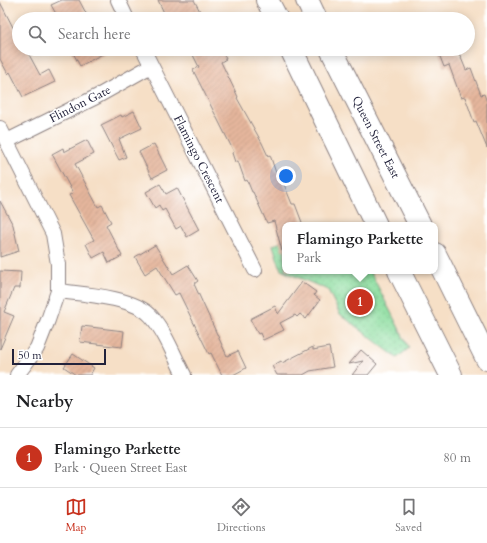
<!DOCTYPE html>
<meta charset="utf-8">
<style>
body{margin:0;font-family:Cardo,serif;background:#f6f6f6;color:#202124}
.scale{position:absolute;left:12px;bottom:10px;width:94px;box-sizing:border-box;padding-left:4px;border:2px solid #22223b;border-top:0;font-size:11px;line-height:14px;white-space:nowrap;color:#22223b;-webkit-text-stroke:3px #fff;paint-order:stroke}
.you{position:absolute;left:286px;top:176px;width:14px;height:14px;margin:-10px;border:3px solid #fff;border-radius:50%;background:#1a73e8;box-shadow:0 0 0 6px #1a73e833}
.badge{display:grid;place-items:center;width:26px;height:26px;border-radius:50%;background:#c8321e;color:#fff;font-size:13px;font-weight:700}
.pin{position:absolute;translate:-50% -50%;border:2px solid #fff;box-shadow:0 1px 4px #0006}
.popup{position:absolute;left:282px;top:222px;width:156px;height:52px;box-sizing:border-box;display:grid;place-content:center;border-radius:8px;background:#fff;filter:drop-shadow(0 1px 3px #0005);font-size:13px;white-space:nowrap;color:#757577}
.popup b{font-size:15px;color:#202124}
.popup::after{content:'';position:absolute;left:50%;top:100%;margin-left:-8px;border:8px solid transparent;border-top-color:#fff}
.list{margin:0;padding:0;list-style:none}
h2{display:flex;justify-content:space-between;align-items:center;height:52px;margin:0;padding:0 16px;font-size:17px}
h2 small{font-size:13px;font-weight:400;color:#757577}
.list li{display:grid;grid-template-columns:26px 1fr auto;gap:12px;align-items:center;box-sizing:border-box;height:60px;padding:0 16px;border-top:1px solid #e0e0e0}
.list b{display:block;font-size:15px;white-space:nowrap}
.list p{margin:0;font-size:13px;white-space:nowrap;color:#757577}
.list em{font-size:13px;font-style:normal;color:#757577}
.icon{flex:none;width:22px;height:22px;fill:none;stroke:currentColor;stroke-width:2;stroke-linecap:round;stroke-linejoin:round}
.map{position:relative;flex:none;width:487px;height:375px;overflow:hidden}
.search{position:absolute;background:#fff;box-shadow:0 2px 10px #0003;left:12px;right:12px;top:12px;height:44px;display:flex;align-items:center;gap:10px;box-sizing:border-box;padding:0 14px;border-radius:22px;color:#757577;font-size:15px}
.sheet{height:112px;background:#fff}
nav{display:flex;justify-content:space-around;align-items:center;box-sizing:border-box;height:56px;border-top:1px solid #e0e0e0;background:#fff;font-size:11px;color:#757577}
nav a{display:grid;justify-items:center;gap:2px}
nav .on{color:#c8321e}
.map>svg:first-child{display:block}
</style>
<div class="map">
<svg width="487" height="375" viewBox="0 0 487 375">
<defs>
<pattern id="park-dots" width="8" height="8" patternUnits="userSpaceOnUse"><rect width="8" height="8" fill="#8bdd9e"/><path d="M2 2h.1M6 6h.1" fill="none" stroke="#78bd89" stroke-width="1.8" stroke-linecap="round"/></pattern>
<pattern id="building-hatch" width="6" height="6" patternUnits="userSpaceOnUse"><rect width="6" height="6" fill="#e5b69c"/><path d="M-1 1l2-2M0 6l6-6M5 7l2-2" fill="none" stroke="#c49c87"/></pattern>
</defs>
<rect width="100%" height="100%" fill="#fff"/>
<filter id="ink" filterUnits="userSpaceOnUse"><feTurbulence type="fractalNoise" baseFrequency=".025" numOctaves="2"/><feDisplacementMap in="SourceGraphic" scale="8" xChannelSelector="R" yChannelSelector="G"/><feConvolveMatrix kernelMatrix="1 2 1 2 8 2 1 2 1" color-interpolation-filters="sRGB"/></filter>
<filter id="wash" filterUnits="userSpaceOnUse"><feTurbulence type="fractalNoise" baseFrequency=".012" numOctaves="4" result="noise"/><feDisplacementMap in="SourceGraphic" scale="16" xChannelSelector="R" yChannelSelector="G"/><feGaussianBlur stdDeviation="0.9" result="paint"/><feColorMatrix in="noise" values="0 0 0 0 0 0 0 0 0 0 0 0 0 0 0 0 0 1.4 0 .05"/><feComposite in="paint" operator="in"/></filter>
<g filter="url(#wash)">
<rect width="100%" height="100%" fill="#f6dfc6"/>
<path fill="url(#park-dots)" stroke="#56806c" d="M285,241v30h85l39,77 -12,10 -57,-44 -12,-24 -47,-20 -8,-25z"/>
<g id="blocks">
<path fill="url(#building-hatch)" d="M62,0h17l10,19h-30l-8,-14z
M158,0h36l10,19h-33l-3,-6 -3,2z
M0,2l19,37v10h7l14,26 9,-5 6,12 -32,15 -13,-25 -2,2 -8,-15z
M71,49h41l-32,17z
M190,49h31l5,10 -5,3 17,35 -1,1 25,45 6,13 2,-1 6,18 3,-1 13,32h3l8,21h-18v25l-3,1 -8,-30 -7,2 -14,-31h-1l-5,-12 -2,1 -7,-20 -3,1 -3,-9 2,-1 -41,-82 6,-3z
M437,49h17l2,5 3,-1 7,17 5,-2 10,27 3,-1 3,8v46l-11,-27 -2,1 -9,-25 -4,1 -12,-33 -5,2z
M134,111l8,17 -23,11 7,18 -7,3 -18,-35 20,-10 1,2z
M87,140l7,14 -19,10 23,43 4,-2 9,17 -5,3 16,31 -13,7 -5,-11 -11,6 -7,-14 8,-4 -25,-45 4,-2 -21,-39 11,-6 1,4z
M154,144l13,26 -15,8 -13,-26z
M160,184l6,10 11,-6 22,42 -12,7 -6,-11 -5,3 -11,-20 -3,2 -3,-6 -4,3 -9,-16z
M0,201l13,24 6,26 -19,6z
M155,245l18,29 15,-9 10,16 -4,3 33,72 11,-5 8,17 -13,7h-11l-11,-22 -2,1 -30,-61 -4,2 -18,-29 -12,8 -10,-17z
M0,271l21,1 -1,16h-6l-10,24 10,4 -14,33z
M302,282l14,10 -2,3 6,5 -14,19 -6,-5 -3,3 -2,-2 -15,8 4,7 -21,10 -3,-7 -2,1 -8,-15 25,-13 3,8z
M82,326l42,5 -2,16 -42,-5z
M313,347v3l16,-3 4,20 -23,4 -7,4h-26l-5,-9 9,-5 1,2z
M361,350l16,14 -9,11h-16l11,-14 -14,3z
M73,354l21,14 -4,7h-14l-12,-8z"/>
</g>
</g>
<g filter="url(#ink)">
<use href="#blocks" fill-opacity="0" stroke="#8c8080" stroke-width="1"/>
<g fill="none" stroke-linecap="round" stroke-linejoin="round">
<g stroke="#8c8080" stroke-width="16">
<path id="street" d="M118,0l9,19
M143,49l112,221
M0,128l53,106 5,30v27l-10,29 -11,28 -20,27
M7,141l89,-44 55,-31
M58,291c24,3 76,6 93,25 15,17 23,40 33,59"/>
</g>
<g stroke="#8c8080" stroke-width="24">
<path id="primary" d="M267,0l10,19
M307,0l9,19
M291,49l85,176
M331,49l89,176
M435,254l52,105
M399,271l52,104"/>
</g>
<use href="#street" stroke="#fff" stroke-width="14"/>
<use href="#primary" stroke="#fff" stroke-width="22"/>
</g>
</g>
<g text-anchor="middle" stroke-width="3" stroke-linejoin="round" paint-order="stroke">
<g font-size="12" fill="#22223b" stroke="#fff">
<text transform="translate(80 104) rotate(-27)" y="4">Flindon Gate</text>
<text transform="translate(376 137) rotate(63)" y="4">Queen Street East</text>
<text transform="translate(199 159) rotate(63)" y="4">Flamingo Crescent</text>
</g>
</g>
</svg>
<div class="scale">50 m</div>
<div class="you"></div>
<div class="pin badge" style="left:360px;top:302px">1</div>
<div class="popup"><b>Flamingo Parkette</b>Park</div>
<div class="search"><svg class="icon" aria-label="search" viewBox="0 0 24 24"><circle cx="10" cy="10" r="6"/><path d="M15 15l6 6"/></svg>Search here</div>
</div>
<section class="sheet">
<h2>Nearby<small></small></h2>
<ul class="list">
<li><span class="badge">1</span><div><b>Flamingo Parkette</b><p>Park · Queen Street East</p></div><em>80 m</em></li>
</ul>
</section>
<nav>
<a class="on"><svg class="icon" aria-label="map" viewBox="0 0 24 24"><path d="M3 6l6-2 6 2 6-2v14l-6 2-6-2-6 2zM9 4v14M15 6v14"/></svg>Map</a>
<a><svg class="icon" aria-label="directions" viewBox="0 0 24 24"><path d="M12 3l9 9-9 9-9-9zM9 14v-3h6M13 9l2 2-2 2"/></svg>Directions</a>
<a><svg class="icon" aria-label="saved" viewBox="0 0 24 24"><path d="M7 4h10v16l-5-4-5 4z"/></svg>Saved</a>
</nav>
